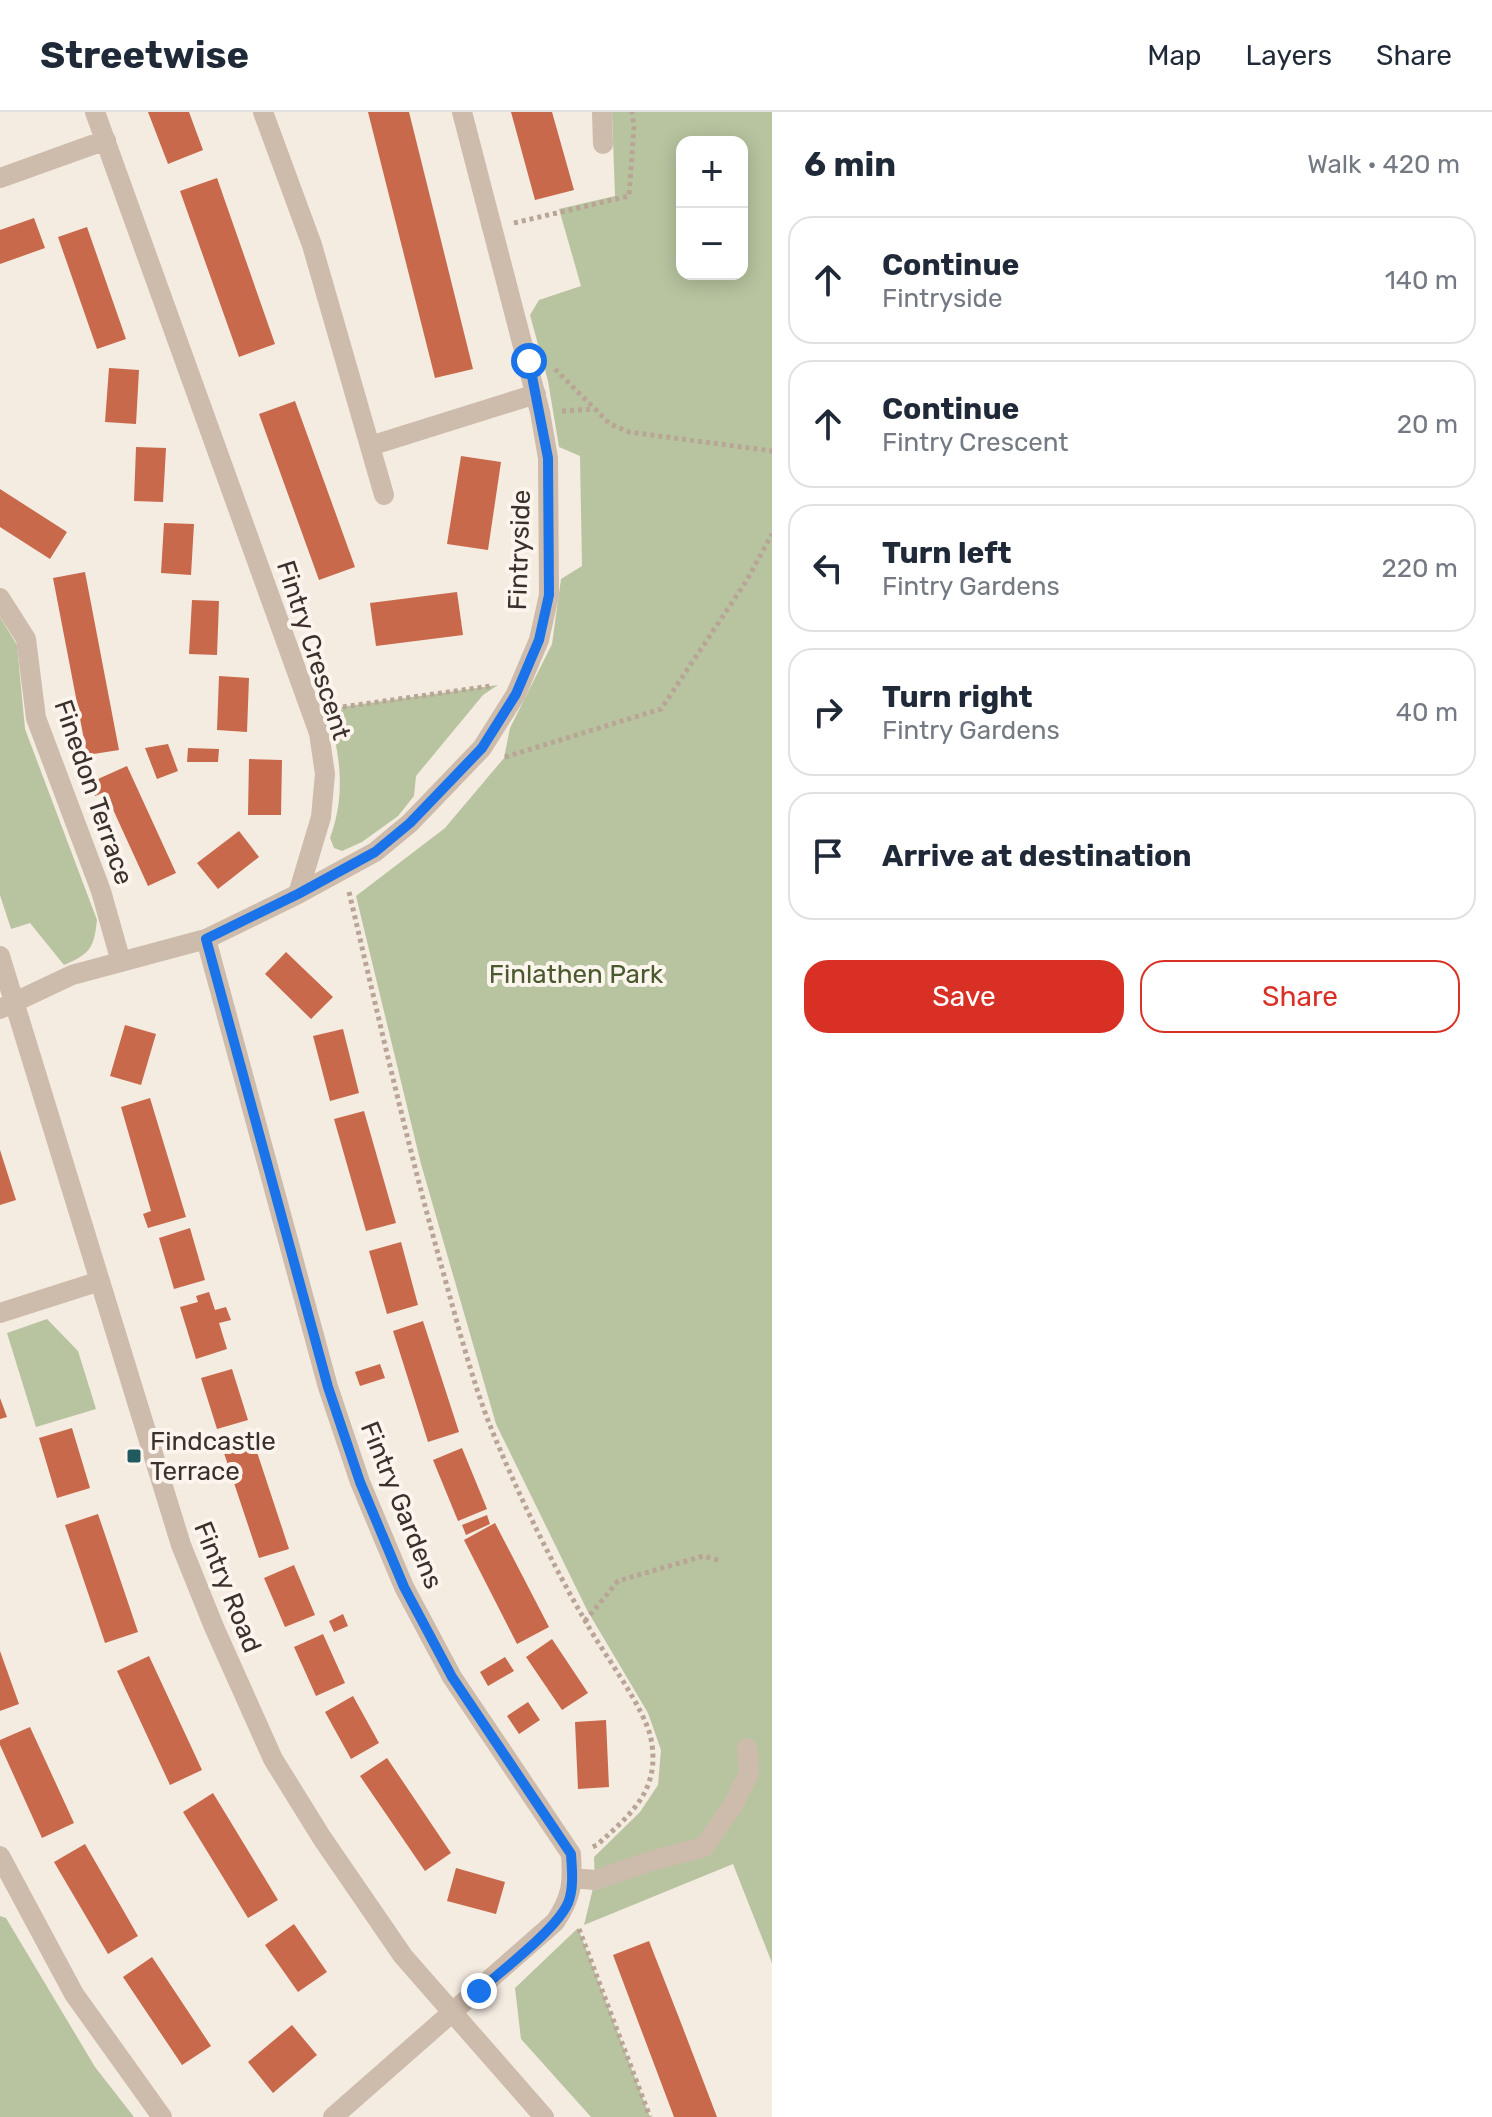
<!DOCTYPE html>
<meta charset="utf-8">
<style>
body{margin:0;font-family:Rubik,sans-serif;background:#f2f2f3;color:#1f2937}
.controls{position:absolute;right:24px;top:24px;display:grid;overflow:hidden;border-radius:16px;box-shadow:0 4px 20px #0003}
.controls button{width:72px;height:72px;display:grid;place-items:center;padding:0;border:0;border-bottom:2px solid #e0e1e3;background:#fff;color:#1f2937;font:40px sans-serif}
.stop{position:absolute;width:24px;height:24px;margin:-18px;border:6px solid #1a73e8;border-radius:50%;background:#fff}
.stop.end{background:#1a73e8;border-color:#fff;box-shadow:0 2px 8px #0008}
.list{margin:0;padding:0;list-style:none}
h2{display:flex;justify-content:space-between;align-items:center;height:104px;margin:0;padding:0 32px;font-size:34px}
h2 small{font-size:26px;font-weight:400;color:#747a83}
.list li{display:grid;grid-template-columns:52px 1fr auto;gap:24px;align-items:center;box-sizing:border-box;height:128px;margin:0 16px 16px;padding:0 16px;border:2px solid #e0e1e3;border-radius:24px}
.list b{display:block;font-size:30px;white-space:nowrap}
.list p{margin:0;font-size:26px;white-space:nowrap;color:#747a83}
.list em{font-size:26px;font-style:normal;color:#747a83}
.actions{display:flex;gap:16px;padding:24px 32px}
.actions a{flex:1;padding:18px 0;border:2px solid #d93025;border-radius:24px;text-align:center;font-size:28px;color:#d93025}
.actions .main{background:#d93025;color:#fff}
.icon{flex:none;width:44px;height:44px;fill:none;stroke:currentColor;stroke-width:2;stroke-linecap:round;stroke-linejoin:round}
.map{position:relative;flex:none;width:772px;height:2005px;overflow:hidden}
header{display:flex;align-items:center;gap:48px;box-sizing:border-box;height:112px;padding:0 40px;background:#fff;border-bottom:2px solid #e0e1e3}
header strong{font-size:38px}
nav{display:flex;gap:44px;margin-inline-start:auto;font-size:28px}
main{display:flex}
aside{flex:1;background:#fff}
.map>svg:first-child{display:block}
</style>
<header>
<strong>Streetwise</strong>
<nav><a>Map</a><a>Layers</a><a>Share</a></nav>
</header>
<main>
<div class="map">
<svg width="772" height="2005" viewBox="0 0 772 2005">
<rect width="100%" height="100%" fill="#f4ebe1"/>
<path fill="#b8c4a0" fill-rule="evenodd" d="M612,0h160v1851l-39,-99 -149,61 11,-45 -1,-23 46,-45 18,-27 3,-35 -13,-37 -61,-103 -91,-186 -75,-260 -65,-268 89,-68 59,-70 6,-30 42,-84 9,-65 21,-13 -2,-110 -21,-9 -11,-66 -18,-66 9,-15 42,-14 -22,-77 56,-13zM682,30h60v132h-60z
M0,505l17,28 8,84 72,191c-3,28 -7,34 -33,45l-34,-42 -19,6 -11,-34z
M498,573l-15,10 -67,81 -2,20 -16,20 -36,26 -20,9 -8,-3 -4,-10c16,-43 11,-86 -4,-129z
M47,1207l31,32 18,58 -60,18 -29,-94z
M0,1804l6,2 89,149 39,50h-134z
M578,1816l72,189h-59l-70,-78 -6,-51z"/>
<path fill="#c8694b" d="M148,0h41l14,38 -35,14z
M368,0h41l64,257 -38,9z
M511,0h41l22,78 -39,10z
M217,66l58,166 -36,13 -59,-166z
M34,106l11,30 -45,16v-34z
M87,115l39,112 -29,10 -39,-112z
M109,256l30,2 -3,54 -31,-2z
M295,289l60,166 -36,13 -60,-166z
M136,335l30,1 -3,54 -29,-1z
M461,344l40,6 -13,88 -41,-6z
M0,377l67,43 -17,27 -50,-32z
M164,411l30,1 -3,51 -30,-2z
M85,460l34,178 -32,5 -34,-177z
M457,480l6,43 -87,11 -6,-43z
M192,488l27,1 -2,54 -28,-1z
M219,564l30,2 -2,54 -30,-2z
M168,632l10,27 -21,8 -12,-31z
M188,636l31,1 -1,13h-31z
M249,647l33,1 -1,55h-33z
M127,654l49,107 -28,13 -43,-94 -10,4 -6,-13z
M239,719l20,26 -41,32 -21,-26z
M286,840l47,45 -22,22 -46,-45z
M125,913l31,9 -15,51 -31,-9z
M343,917l16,64 -29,8 -17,-65z
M150,986l36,119 -38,11 -5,-14 8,-3 -30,-104z
M364,999l32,112 -30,8 -32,-112z
M0,1038l16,50 -16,5z
M190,1116l15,52 -31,9 -15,-51z
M401,1130l17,63 -31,9 -18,-63z
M209,1180l6,18 11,-3 5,13 -12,3 8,26 -31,10 -16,-52 18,-5 -2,-6z
M423,1209l36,111 -31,10 -35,-111z
M380,1252l5,14 -25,8 -5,-14z
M232,1257l16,51 -31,9 -16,-51z
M0,1286l7,19 -7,2z
M72,1316l18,60 -33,10 -18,-60z
M253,1328l36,109 -30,9 -36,-108z
M462,1336l25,61 -29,12 -25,-61z
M98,1402l40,118 -33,11 -40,-118z
M487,1403l3,9 -24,11 -4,-10z
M495,1411l54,104 -32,17 -53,-104z
M294,1453l21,50 -30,12 -21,-49z
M343,1502l5,12 -14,6 -5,-11z
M323,1522l22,49 -29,13 -22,-49z
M552,1527l36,54 -26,17 -36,-53z
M0,1539l19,53 -19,7z
M149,1544l53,114 -32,15 -53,-114z
M505,1545l9,14 -26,15 -8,-14z
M353,1584l26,47 -28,16 -26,-47z
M528,1590l12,18 -21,14 -12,-18z
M606,1608l3,67 -31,2 -3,-67z
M30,1615l44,96 -32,15 -42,-93v-5z
M387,1646l64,95 -26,18 -65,-95z
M213,1681l65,107 -30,18 -65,-106z
M85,1732l53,92 -30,18 -54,-92z
M456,1756l49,14 -9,32 -49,-13z
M294,1812l33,48 -29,20 -33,-47z
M649,1829l32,82 36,94h-43l-61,-162z
M152,1845l59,89 -29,19 -59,-88z
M292,1913l25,30 -44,38 -25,-31z"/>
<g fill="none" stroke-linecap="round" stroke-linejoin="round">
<path stroke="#b9a596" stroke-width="5" stroke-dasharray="4 4" stroke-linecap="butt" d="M514,111l115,-27 5,-69 -2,-15
M555,257l55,55 19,8 143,19
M562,299l30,-2
M335,596l156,-22
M505,645l156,-48 86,-129 25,-46
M349,780c29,123 57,247 91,369 15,53 31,117 51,167 27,66 60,134 96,196 16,29 58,84 64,115 10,51 -20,75 -54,106l-5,2
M585,1509l33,-40 85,-25 15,4
M579,1817l71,188"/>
<path stroke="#cdbbac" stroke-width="20" d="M263,0l49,133 72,250
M602,0l1,32
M0,66l106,-38
M370,334l166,-52
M0,486l26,41 10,79 65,173 20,71
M298,782l77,-42 35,-29 72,-75 34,-54 23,-54 10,-45 -1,-137 -8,-46 -78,-300
M206,827l122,448 32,95 44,105 48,90 119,177c2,29 1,43 -16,68l-222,195
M0,844l181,589 33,82 59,132 49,79 81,118 141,161
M0,897l72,-34 134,-36 92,-45 23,-77 4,-43 -6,-41 -224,-621
M0,1201l100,-32
M0,1744l74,138 88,123
M572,1766l23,2 59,-20 50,-13 29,-42 16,-32 -2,-25"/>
</g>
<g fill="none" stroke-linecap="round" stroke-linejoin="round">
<path stroke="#1a73e8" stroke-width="10" d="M479,1879c23,-21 77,-61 89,-88 6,-14 4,-34 3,-49l-119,-177 -48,-90 -44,-105 -32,-95 -122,-448 92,-45 77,-42 35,-29 72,-75 34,-54 23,-54 10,-45 -1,-137 -19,-97"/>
</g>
<rect fill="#1f5a5e" stroke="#fbf5ee" stroke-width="3" x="126" y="1336" width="16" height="16" rx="4"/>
<g text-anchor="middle" stroke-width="8" stroke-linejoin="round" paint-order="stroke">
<g font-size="26" fill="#3b302b" stroke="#fbf5ee">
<text transform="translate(519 438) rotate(-88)" y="9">Fintryside</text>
<text transform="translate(314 538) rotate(72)" y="9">Fintry Crescent</text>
<text transform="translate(94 680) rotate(71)" y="9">Finedon Terrace</text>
<text transform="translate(402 1393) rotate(68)" y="9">Fintry Gardens</text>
<text transform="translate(228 1475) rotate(68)" y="9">Fintry Road</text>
</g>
<g font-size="26" fill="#4a5a2e" stroke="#fbf5ee">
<text x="576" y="871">Finlathen Park</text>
</g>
<g font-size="26" fill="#3b302b" stroke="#fbf5ee" text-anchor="start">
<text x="150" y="1338">Findcastle<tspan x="150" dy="30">Terrace</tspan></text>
</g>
</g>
</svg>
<div class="controls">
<button>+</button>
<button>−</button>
</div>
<div class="stop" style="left:529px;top:249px"></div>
<div class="stop end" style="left:479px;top:1879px"></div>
</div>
<aside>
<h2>6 min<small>Walk · 420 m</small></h2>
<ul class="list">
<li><svg class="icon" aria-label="ahead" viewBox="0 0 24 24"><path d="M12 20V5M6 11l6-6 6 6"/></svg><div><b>Continue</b><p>Fintryside</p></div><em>140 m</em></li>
<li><svg class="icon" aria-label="ahead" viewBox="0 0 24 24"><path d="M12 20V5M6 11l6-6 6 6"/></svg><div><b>Continue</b><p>Fintry Crescent</p></div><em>20 m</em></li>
<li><svg class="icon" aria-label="left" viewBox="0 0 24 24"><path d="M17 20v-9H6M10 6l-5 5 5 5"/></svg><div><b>Turn left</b><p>Fintry Gardens</p></div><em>220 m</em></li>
<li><svg class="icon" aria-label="right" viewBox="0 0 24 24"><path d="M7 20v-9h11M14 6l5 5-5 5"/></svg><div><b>Turn right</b><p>Fintry Gardens</p></div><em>40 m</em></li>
<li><svg class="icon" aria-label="arrive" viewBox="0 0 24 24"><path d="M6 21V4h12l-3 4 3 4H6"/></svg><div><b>Arrive at destination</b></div></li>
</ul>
<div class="actions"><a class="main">Save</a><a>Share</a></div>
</aside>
</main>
